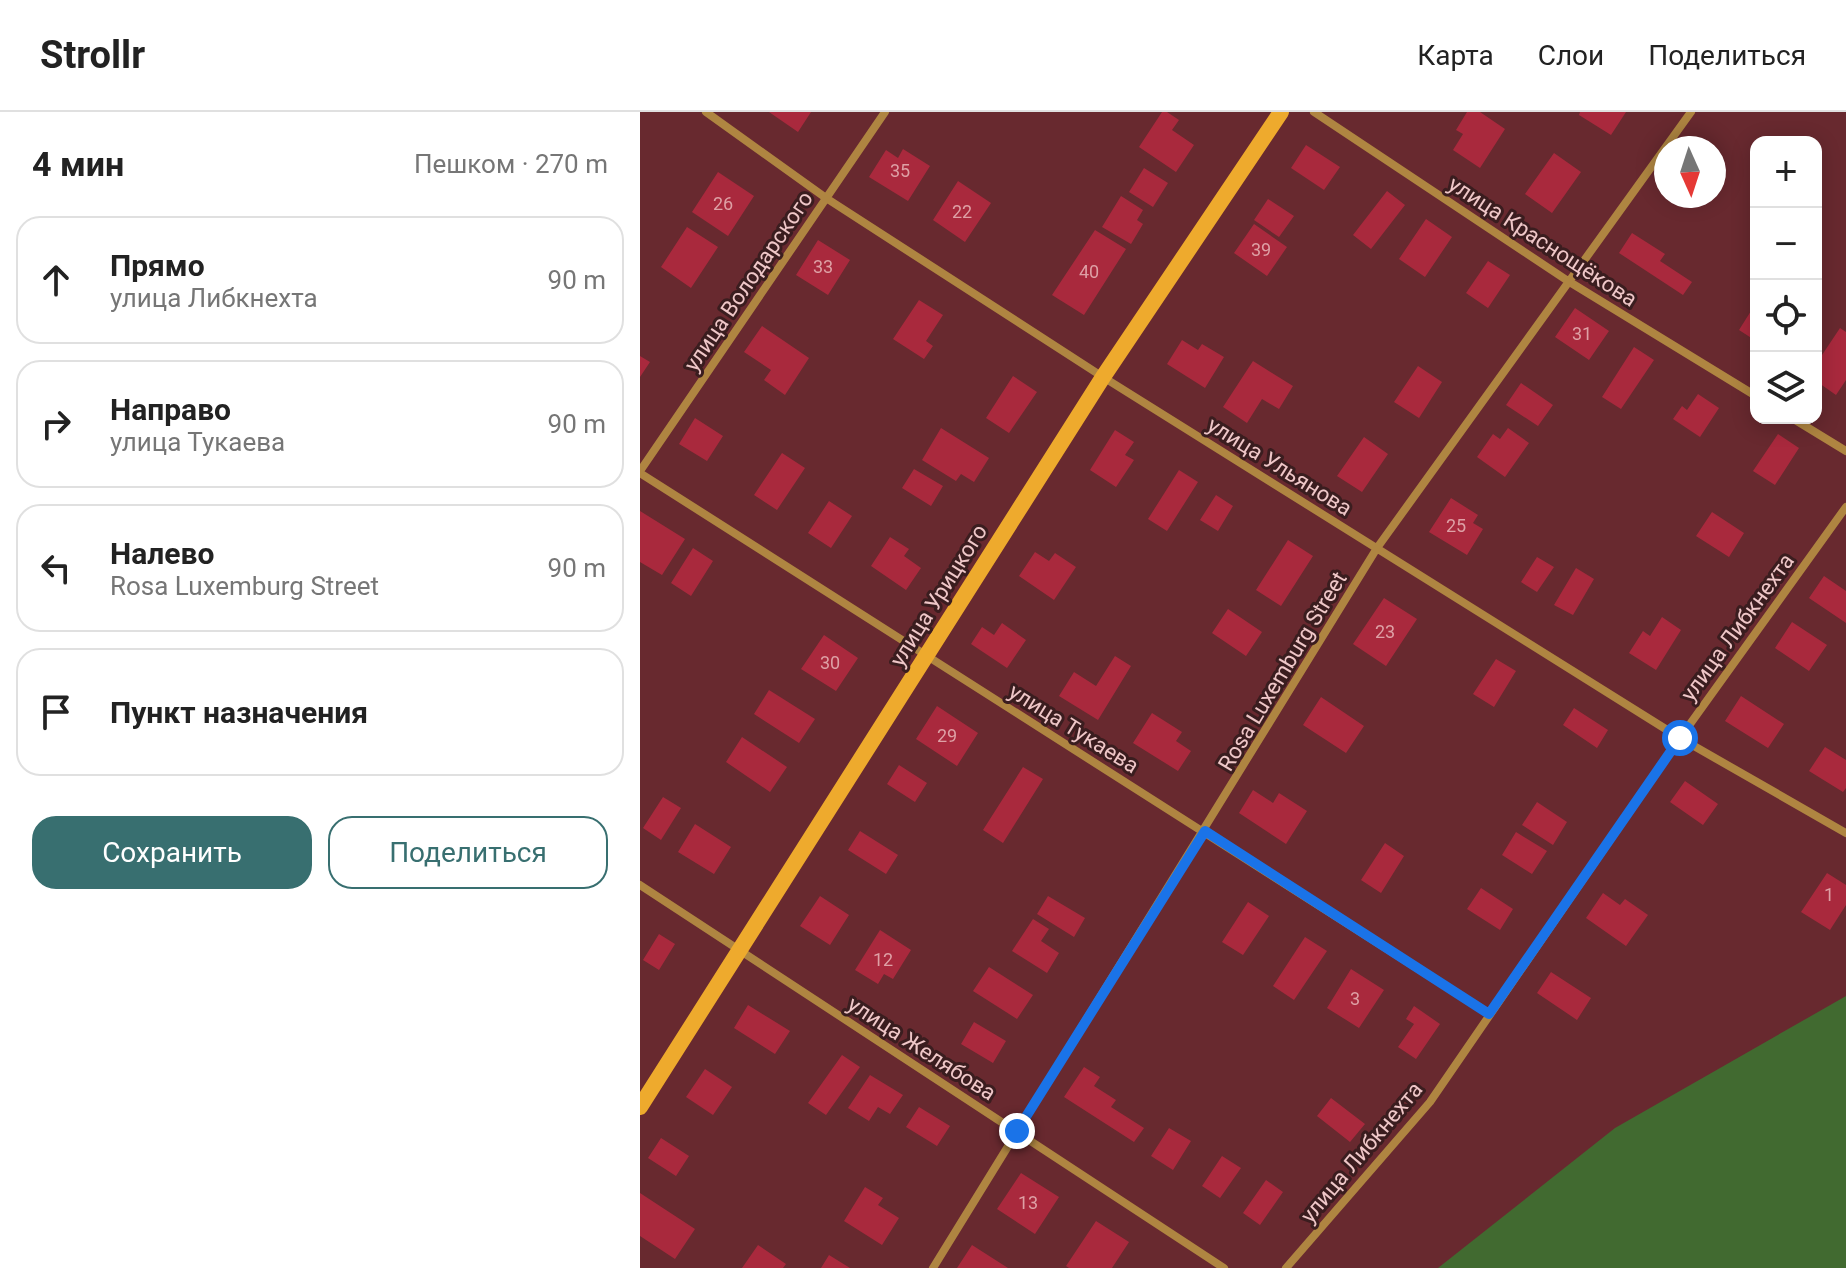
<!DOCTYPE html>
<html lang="ru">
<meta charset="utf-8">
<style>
body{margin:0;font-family:Roboto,sans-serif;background:#f6f6f6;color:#222}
.controls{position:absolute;right:24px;top:24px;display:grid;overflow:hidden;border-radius:16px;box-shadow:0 4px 20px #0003}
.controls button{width:72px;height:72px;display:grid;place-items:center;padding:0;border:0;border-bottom:2px solid #e0e0e0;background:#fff;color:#222;font:40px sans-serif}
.compass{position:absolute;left:1014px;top:24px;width:72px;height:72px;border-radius:50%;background:#fff;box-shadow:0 4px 20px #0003;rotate:177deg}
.stop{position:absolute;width:24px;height:24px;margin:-18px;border:6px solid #1a73e8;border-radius:50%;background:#fff}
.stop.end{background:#1a73e8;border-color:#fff;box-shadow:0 2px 8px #0008}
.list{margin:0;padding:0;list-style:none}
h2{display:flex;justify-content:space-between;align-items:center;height:104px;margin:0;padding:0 32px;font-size:34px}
h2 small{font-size:26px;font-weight:400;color:#767676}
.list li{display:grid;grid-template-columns:52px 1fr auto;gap:24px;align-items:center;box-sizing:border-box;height:128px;margin:0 16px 16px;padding:0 16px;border:2px solid #e0e0e0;border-radius:24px}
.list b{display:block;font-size:30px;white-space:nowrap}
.list p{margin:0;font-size:26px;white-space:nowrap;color:#767676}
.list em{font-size:26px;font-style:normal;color:#767676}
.actions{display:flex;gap:16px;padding:24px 32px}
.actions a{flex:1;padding:18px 0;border:2px solid #386f70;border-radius:24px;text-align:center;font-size:28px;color:#386f70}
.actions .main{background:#386f70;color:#fff}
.icon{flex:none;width:44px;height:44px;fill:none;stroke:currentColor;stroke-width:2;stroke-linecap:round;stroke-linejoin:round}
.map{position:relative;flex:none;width:1206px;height:1156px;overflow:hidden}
header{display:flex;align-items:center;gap:48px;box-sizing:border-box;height:112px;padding:0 40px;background:#fff;border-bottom:2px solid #e0e0e0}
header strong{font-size:38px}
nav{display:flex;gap:44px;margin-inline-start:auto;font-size:28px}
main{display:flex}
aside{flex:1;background:#fff}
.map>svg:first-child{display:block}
</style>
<header>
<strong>Strollr</strong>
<nav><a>Карта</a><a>Слои</a><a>Поделиться</a></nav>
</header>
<main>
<aside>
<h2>4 мин<small>Пешком · 270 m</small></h2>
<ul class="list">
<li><svg class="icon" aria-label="ahead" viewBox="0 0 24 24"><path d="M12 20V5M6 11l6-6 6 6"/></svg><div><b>Прямо</b><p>улица Либкнехта</p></div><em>90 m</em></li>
<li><svg class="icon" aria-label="right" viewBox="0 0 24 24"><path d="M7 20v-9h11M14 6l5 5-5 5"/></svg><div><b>Направо</b><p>улица Тукаева</p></div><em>90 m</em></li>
<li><svg class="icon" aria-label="left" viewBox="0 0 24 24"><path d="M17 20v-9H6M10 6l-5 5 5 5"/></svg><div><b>Налево</b><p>Rosa Luxemburg Street</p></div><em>90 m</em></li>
<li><svg class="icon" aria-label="arrive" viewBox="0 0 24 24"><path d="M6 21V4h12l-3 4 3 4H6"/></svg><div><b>Пункт назначения</b></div></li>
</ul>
<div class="actions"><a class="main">Сохранить</a><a>Поделиться</a></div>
</aside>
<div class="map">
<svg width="1206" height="1156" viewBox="0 0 1206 1156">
<rect width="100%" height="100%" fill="#68292f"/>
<path fill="#416a30" d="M1206,884v272h-408l177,-140z"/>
<path fill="#a9293d" d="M129,0h42l-13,20z
M522,0h5l12,8 -7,10 22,15 -18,27 -37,-25z
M827,0h13l25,17 -25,39 -27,-18 10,-16 -7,-4z
M940,0h46l-15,23 -32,-20z
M666,33l34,22 -16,23 -33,-22z
M263,37l27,17 -22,35 -39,-24 17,-27 12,8z
M914,41l27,19 -29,41 -27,-19z
M504,56l24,15 -15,24 -24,-15z
M78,60l36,24 -26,40 -36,-24z
M318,69l33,22 -26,39 -32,-22z
M747,79l18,14 -34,44 -18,-14z
M481,84l22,14 -6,10 6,4 -12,20 -29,-17z
M1047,84h20l-6,9z
M628,87l26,17 -15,21 -25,-17z
M786,107l26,18 -27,40 -26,-18z
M614,112l33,23 -20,29 -33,-23z
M47,115l31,20 -27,41 -30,-21z
M455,118l31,19 -42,66 -32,-20z
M992,121l33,21 -5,7 32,21 -9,13 -64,-42z
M178,128l32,20 -22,35 -32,-20z
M848,149l22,14 -22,33 -22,-15z
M279,188l24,15 -17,26 7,5 -9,13 -31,-20z
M1116,191v38l-17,-11z
M935,196l34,23 -20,29 -34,-23z
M122,214l47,32 -24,37 -21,-15 7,-10 -27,-18z
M1200,216l6,4v48l-10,15 -20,-14v-17z
M542,228l16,10 4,-6 22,13 -19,31 -38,-24z
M994,235l20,13 -33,49 -19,-12z
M0,244l10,6 -10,15z
M613,249l40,25 -14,23 -17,-10 -15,24 -24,-16z
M778,254l24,16 -23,36 -25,-16z
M373,264l24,16 -28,41 -23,-15z
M881,271l32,22 -15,21 -32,-21z
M1058,282l21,14 -19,29 -27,-18 9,-13 5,4z
M55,306l28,18 -16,25 -28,-17z
M301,316l48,30 -15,24 -13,-8 -5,7 -34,-21z
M868,316l21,15 -24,34 -28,-20 16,-23 7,5z
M475,318l19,12 -9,13 9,5 -18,27 -26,-17z
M1138,322l21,14 -24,37 -22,-14z
M724,325l24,17 -26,38 -25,-16z
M142,341l23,15 -28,42 -23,-15z
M274,357l29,17 -12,20 -29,-18z
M539,358l19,12 -31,49 -19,-12z
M576,383l17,11 -15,25 -18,-11z
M811,386l27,17 -5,8 10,6 -16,26 -38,-23z
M189,389l23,15 -21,32 -23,-15z
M0,399l45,28 -23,36 -22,-13z
M1072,400l32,21 -15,24 -33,-21z
M250,425l19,12 -5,7 17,12 -15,22 -35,-24z
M648,428l25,16 -32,50 -25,-16z
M53,436l20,13 -22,35 -20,-13z
M395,440l14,9 6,-8 21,14 -22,33 -35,-24z
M897,445l17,10 -17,25 -16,-10z
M936,456l18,11 -21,36 -19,-10z
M1184,464l22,15v32l-37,-25z
M744,486l33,21 -31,47 -33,-22z
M588,497l34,23 -16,24 -34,-23z
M1022,505l19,13 -25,40 -27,-17 14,-22 7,5z
M1152,510l35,23 -18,26 -34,-23z
M362,511l24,17 -19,28 -36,-24 11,-17 12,8z
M184,523l34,23 -22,33 -35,-22z
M475,544l16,10 -33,54 -39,-24 15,-24 22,14z
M856,547l20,12 -22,36 -21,-13z
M129,578l46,29 -16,24 -45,-29z
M1101,584l43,28 -16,24 -43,-27z
M681,585l43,29 -18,27 -43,-28z
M297,594l41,27 -21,33 -41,-27z
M934,596l34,22 -11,18 -34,-23z
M512,601l30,19 -6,9 15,10 -13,20 -45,-28z
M102,625l45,30 -17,25 -44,-30z
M1185,635l21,13v28l-3,4 -34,-21z
M259,653l28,18 -12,19 -28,-18z
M383,655l20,12 -40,64 -20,-13z
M1045,669l33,23 -15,21 -33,-23z
M613,678l20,13 6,-10 28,18 -21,33 -47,-31z
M23,685l18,11 -20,32 -18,-12z
M897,690l30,20 -14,23 -31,-20z
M55,712l36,23 -17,27 -36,-22z
M220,719l38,24 -12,19 -38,-24z
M876,720l31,19 -15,23 -30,-19z
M745,731l19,13 -23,37 -20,-13z
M1187,761l19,12v20l-16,25 -29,-18z
M841,776l32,21 -13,21 -33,-21z
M963,781l17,12 5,-6 23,16 -22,31 -40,-28z
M180,784l29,19 -19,30 -30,-19z
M408,784l37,22 -11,19 -37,-23z
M608,790l21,14 -26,39 -21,-13z
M393,807l16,10 -8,12 18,12 -12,20 -35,-22z
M240,818l31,20 -18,29 -9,-5 -6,10 -23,-14z
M19,822l16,10 -16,26 -16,-10z
M665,825l22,14 -33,49 -21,-14z
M349,855l44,28 -16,24 -44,-28z
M711,857l33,21 -25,38 -32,-20z
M911,860l40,26 -14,22 -40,-27z
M108,893l42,26 -15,23 -41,-26z
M774,894l26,18 -24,35 -18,-12 16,-23 -8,-5z
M334,910l32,19 -13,22 -32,-19z
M202,943l18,12 -34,48 -18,-12z
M444,955l16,10 -6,9 22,14 -5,7 33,21 -10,14 -70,-45z
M65,957l27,18 -19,28 -27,-18z
M230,963l33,20 -13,19 -12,-7 -9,14 -21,-13z
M691,986l34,26 -15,18 -33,-26z
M279,995l31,19 -13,20 -31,-19z
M529,1016l22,13 -18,29 -22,-14z
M21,1026l28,18 -13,20 -28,-18z
M582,1044l19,12 -21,30 -18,-12z
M381,1061l38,24 -24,37 -38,-25z
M626,1068l17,12 -23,33 -17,-12z
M225,1075l18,11 -5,7 21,13 -17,27 -38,-24z
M0,1081l55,36 -20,30 -35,-23z
M456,1109l33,21 -17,26h-43l-3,-2z
M118,1133l28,19 -3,4h-41z
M332,1133l36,23h-51z
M189,1143l21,13h-29z"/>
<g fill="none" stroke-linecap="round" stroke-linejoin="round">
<path stroke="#af8541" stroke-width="8" d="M66,0l120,86 277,179 577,361 166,95
M674,0l254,169 188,115
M1152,306l54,33
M0,359l245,-359
M0,361l849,541
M0,773l584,383
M293,1156l444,-720 314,-436
M646,1156l144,-166 250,-364 166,-231"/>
<path stroke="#eeaa2d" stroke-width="16" d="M0,995l463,-730 178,-265"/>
</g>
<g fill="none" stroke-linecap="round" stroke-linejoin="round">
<path stroke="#1a73e8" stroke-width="10" d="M377,1019l188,-300 284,183 191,-276"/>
</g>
<g text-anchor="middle" stroke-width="6" stroke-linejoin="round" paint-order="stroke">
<g font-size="18" fill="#dea0a5">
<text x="260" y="65">35</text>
<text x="83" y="98">26</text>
<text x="322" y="106">22</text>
<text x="621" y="144">39</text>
<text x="183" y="161">33</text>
<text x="449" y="166">40</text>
<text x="942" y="228">31</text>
<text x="816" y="420">25</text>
<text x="745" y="526">23</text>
<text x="190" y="557">30</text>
<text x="307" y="630">29</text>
<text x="1189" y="789">1</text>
<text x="243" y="854">12</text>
<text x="715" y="893">3</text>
<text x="388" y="1097">13</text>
</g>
<g font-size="22" fill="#efc7c8" stroke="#3a1d1f">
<text transform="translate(903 129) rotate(33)" y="8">улица Краснощёкова</text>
<text transform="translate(108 169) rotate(-56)" y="8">улица Володарского</text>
<text transform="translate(640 354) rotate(32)" y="8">улица Ульянова</text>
<text transform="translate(298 483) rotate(-58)" y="8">улица Урицкого</text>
<text transform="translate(1097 515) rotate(-54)" y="8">улица Либкнехта</text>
<text transform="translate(642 559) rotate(-59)" y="8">Rosa Luxemburg Street</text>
<text transform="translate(434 616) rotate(32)" y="8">улица Тукаева</text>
<text transform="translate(282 936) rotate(33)" y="8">улица Желябова</text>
<text transform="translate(721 1040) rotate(-50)" y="8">улица Либкнехта</text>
</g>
</g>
</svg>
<div class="controls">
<button>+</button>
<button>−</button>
<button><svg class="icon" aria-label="locate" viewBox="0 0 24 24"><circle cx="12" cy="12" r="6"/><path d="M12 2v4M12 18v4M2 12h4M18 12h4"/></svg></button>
<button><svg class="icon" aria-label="layers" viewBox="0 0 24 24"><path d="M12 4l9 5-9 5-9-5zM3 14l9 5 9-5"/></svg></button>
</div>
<svg class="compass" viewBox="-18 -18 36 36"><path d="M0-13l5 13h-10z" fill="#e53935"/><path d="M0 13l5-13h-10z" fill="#767676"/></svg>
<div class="stop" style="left:1040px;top:626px"></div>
<div class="stop end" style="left:377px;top:1019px"></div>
</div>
</main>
